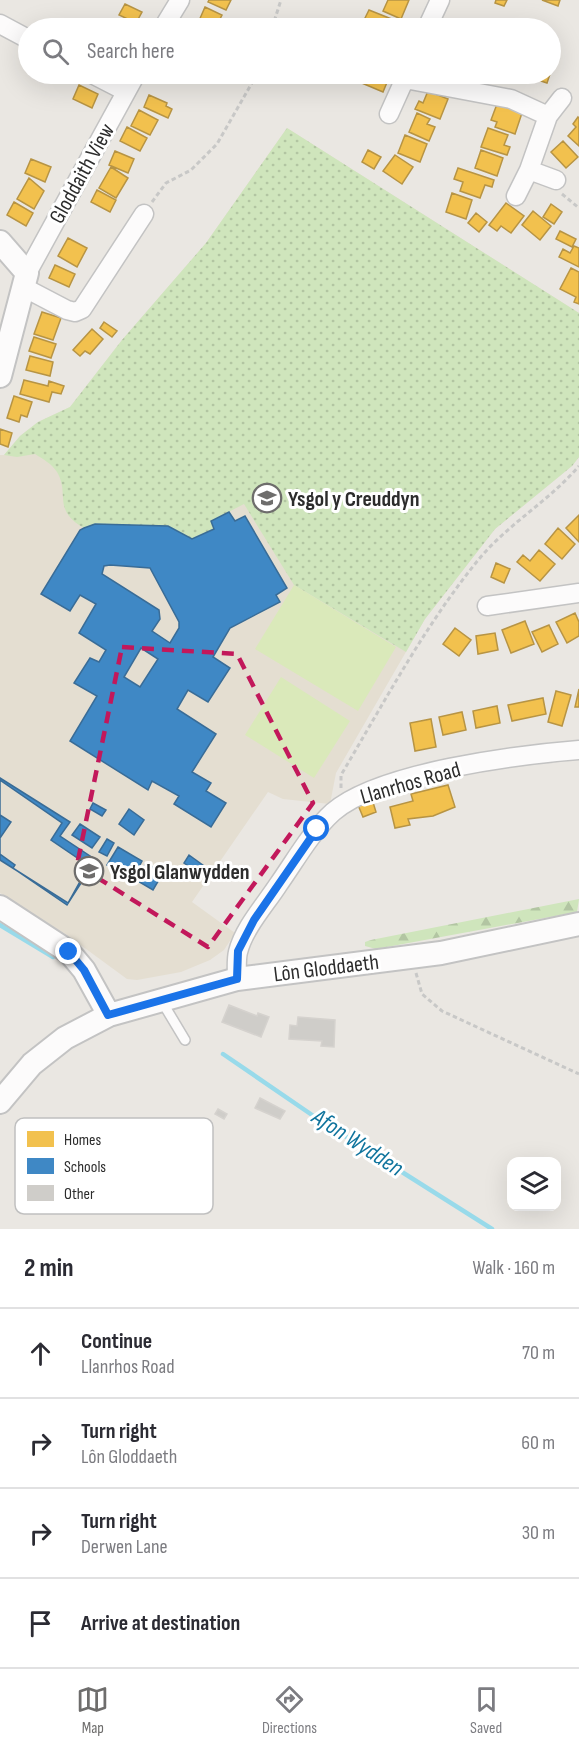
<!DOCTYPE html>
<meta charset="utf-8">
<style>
body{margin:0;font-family:"Sofia Sans Condensed",sans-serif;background:#f2f2f3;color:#2b2b33}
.controls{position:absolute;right:18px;bottom:18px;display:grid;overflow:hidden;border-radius:12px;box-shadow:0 6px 24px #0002}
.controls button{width:54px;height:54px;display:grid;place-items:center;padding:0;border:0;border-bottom:2px solid #e1e1e2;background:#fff;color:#2b2b33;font:30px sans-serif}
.stop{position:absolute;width:18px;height:18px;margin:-14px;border:4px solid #1a73e8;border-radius:50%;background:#fff}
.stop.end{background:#1a73e8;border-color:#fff;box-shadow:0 2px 6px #0008}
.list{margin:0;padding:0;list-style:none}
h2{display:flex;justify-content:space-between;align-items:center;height:78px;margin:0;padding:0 24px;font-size:26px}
h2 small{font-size:20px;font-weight:400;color:#7c7c81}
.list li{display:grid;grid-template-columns:39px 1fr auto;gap:18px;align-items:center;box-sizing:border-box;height:90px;padding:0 24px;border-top:2px solid #e1e1e2}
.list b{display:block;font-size:22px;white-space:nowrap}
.list p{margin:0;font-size:20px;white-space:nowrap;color:#7c7c81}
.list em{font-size:20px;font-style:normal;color:#7c7c81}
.icon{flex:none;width:33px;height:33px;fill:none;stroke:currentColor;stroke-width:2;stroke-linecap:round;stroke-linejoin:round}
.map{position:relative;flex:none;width:579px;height:1229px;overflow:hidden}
.search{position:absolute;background:#fff;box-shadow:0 6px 24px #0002;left:18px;right:18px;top:18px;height:66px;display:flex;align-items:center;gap:15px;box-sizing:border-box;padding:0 21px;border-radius:33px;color:#7c7c81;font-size:22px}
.sheet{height:438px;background:#fff}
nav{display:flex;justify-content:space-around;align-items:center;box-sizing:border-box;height:84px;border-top:2px solid #e1e1e2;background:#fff;font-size:16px;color:#7c7c81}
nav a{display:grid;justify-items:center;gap:3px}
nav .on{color:#6e6d6c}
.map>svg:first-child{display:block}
</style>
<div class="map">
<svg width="579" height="1229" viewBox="0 0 579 1229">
<defs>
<pattern id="forest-firs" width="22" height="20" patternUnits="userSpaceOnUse" patternTransform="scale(1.5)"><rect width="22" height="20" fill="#cfe5bc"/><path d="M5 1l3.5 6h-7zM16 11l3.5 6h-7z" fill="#b2c5a2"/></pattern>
<pattern id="park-dots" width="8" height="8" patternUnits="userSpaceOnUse" patternTransform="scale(1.5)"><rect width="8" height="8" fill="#cfe5bc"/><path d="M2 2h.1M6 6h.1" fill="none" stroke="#b2c5a2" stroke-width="1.8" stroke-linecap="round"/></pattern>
</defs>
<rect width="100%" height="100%" fill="#eae7e2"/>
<path fill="#e4ded1" d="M287,128l292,185v144l-7,9 -77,63 -70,90 -89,154 -6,31 -47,-5 -15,-7 -76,110 43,31 -11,17 -14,10 -29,12 -44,8 -10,-1 -60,-44 -67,-42v-438h4l16,-19 18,-14 32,-15 52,-67 84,-97z"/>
<path fill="url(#forest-firs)" d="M579,899l-2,13 -201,37 -11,-3v-4l6,-2z"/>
<path fill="url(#park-dots)" d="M287,128l292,185v144l-7,9 -77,63 -70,90 -19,33 -112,-67 -50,-81 -33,17 3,8 -22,10 -24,-13 -73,-2 -11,4c-32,-18 -14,-34 -27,-56 -5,-8 -14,-13 -22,-18l-18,3 -13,-2 16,-19 18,-14 32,-15 52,-67 84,-97z"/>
<path fill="#dae9ba" d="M294,585l102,62 -38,64 -103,-62z
M281,677l69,44 -36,57 -69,-43z"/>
<path fill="#f2c14e" stroke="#b79444" stroke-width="1.5" d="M209,0h22l-5,10 -18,-8z
M388,0h21l-8,19 -18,-8z
M496,0h11l-3,6 -9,-3z
M542,0h18l-2,6z
M125,4l17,8 -6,11 -17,-8z
M205,7l17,8 -3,6 7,3 -2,4h-14l-12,-5z
M369,10l25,10 -3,8h-22l3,-7 -7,-3z
M352,74h21l15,6 -5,12 -33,-14z
M527,74h23l-3,9 -21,-7z
M79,85l19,9 -6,14 -19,-9z
M428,91l20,8 -8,20 -25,-10 4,-8 4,2z
M149,95l18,8 -1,3 6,3 -4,9 -24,-11z
M497,104l25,9 -7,21 -20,-7 2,-5 -6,-2z
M139,110l19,10 -8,15 -19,-9z
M417,113l13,6 -3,5 8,3 -6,14 -20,-9z
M578,117l1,1v28l-11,-10 8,-9 -3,-3z
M127,127l20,11 -7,13 -20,-10z
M488,128l20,7 -4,10 6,2 -3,8 -26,-8z
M405,135l22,9 -7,18 -22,-9z
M563,141l15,16 -12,11 -15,-16z
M368,150l13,7 -7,12 -12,-7z
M481,150l22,8 -6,18 -22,-8z
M115,151l19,8 -6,14 -19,-8z
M395,155l18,12 -11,17 -19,-13z
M31,159l20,8 -6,15 -20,-9z
M111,167l17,11 -12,20 -17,-10z
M458,168l36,12 -2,7 -7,-2 -5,13 -20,-7 3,-9 -9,-3z
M29,178l15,13 -10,18 -17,-10z
M97,190l19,10 -6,12 -19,-10z
M452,193l20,7 -6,19 -20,-7z
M14,202l19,11 -7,13 -19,-11z
M506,203l18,13 -13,17 -10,-7 -4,5 -8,-6z
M551,204l11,8 -8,12 -11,-7z
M533,211l18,15 -11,14 -18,-15z
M476,213l11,9 -8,10 -11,-9z
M560,231l16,8 -4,8 -16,-8z
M68,238l19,10 -10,19 -19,-11z
M574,246l5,2v19l-20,-10 4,-8 7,4z
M55,265l20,9 -6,13 -20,-9z
M571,268l8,4v32l-5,-2 2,-5 -16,-8z
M42,312l19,6 -8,22 -19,-6z
M104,322l13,9 -5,6 -12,-9z
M92,329l11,10 -13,15 -5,-3 -5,5 -7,-6z
M34,337l22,7 -5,14 -22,-7z
M30,356l23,6 -3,14 -24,-6z
M24,380l24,6 1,-5 15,5 -3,8 -9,-2 -3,10 -29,-8z
M14,396l18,6 -5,15 -6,-2 -2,7 -12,-4z
M0,429l12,4 -4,14 -8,-3z
M579,515v27l-13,-14z
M558,528l17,16 -13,15 -17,-15z
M539,550l16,14 -15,17 -23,-19 6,-7 7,6z
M496,563l14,6 -6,14 -13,-6z
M575,613l4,9v14l-12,7 -11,-21z
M525,621l9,23 -23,9 -9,-23z
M549,625l9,19 -16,8 -10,-20z
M455,628l16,12 -12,16 -16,-12z
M495,633l3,17 -20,4 -2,-18z
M579,689v18h-4z
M556,691l15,4 -9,31 -14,-4z
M543,698l3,16 -34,7 -4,-16z
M497,706l3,17 -24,5 -3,-17z
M462,712l4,18 -23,5 -4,-18z
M431,719l5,28 -21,4 -5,-28z
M448,785l7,22 -22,9 -25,3 2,6 -15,3 -5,-21 23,-6 -2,-7z
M372,799l4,13 -13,5 -5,-12z"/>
<path fill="#3f88c5" stroke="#396c97" stroke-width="1.5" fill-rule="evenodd" d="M229,512l6,9 10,-5 42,72 -11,7 4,7 -50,26 -17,29 17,11 -22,34 -20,-12 -11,19 39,25 -24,38 19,11 -5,8 20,12 -15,24 -37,-23 5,-8 -27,-15 -4,9 -78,-49 27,-45 -23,-13 16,-25 9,4 7,-12 -27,-17 17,-29 -16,-9 -10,16 -29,-17 39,-64 4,-2 11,-4 73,2 24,13 22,-10 -3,-8zM110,565l40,3 29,54v6l-9,15 -18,-12 8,-12 -1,-9 -57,-36 2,-8zM141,648l17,11 -18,28 -16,-10z
M0,778l70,44 -10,14 33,22 -25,45 -68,-43v-22l11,-16 -11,-7z
M0,780l62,43 -11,17 38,26 -10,15 2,2 -14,22 -54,-37 2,-3 -15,-11z
M93,803l13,7 -4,6 -12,-7z
M129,809l15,11 -10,15 -15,-11z
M80,824l20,13 -8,11 -20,-13z
M107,839l7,4 -7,13 -8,-4z
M118,847l24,14 -9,17 -26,-13z
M189,855l15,11 -5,7 -15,-10z
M146,863l17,10 -10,17 -17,-10z"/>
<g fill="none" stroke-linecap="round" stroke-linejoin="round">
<path stroke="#98daea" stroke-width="4.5" d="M0,925l53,32
M223,1054l92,63 177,112"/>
</g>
<path fill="#cfcdc9" stroke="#d5d2ce" stroke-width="1.5" d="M229,1005l28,11 1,-3 11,4 -8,20 -39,-15z
M298,1017l37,3 -1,27 -13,-1 1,-5 -33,-2 1,-14 7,1z
M260,1098l25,13 -5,8 -25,-11z
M218,1109l9,5 -3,5 -9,-5z"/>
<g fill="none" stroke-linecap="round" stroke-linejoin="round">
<g stroke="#c3c3c3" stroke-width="12">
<path id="service" d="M161,1000l24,40"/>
</g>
<g stroke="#c3c3c3" stroke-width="21">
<path id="minor" d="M0,24l28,15
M163,28l17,-28
M427,28l13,-28
M92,74l33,17
M405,79l106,20 37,17 14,-18
M389,114l18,-40
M529,170l27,10
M516,196l13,-26 19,-54
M27,273l109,-199
M23,287l44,23 8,2 7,-3 62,-95
M487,606l92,-13
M237,979c0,-8 -1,-19 1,-27 6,-24 27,-47 40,-67 17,-24 33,-53 55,-73 46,-40 184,-57 246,-62"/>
</g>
<g stroke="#c3c3c3" stroke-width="26">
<path id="tertiary" d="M0,242l27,31 -27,103
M0,907l69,45 15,18 25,45
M0,1102l32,-38 33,-26 44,-23 128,-36 204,-26 138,-29"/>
</g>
<path stroke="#c8c8c7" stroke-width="3" stroke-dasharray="4.5 3" stroke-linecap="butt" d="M272,28l9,-28
M562,194l17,14
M152,202l14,-19 25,-13 26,-26 40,-70
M341,788v-13c44,-74 84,-150 138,-216 29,-35 70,-58 100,-93
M416,973l6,21 20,17 137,63"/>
<use href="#service" stroke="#fcfbfb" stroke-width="9"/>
<use href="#minor" stroke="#fcfbfb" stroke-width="18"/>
<use href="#tertiary" stroke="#fcfbfb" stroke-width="22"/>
</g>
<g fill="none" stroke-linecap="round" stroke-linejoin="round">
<path stroke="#1a73e8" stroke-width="8" d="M69,952l15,18 24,45 129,-36 1,-28 16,-31 63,-91"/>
</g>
<path fill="none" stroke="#c2185b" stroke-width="4.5" stroke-dasharray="12 8" stroke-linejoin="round" d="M122,647l115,7 76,149 -105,144 -131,-82z"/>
<defs>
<g id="school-ring" transform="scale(1.5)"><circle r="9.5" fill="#fff" stroke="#6e6d6c" stroke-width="1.5"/><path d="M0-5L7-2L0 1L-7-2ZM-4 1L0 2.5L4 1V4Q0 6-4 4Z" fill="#6e6d6c"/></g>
</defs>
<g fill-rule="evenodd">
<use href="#school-ring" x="267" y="498"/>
<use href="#school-ring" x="89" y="871"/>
</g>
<g text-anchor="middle" stroke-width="6" stroke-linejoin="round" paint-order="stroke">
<g font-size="22" fill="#2c2c2c" stroke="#fff">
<text transform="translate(81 173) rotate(-61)" y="8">Gloddaith View</text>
<text transform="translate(410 782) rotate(-16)" y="8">Llanrhos Road</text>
<text transform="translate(326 967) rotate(-7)" y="8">Lôn Gloddaeth</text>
</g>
<g font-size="22" font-weight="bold" fill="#2c2c2c" stroke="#fff" text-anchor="start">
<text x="288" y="506">Ysgol y Creuddyn</text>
<text x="110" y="879">Ysgol Glanwydden</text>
</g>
<g font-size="24" font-style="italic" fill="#10749d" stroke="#fff">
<text transform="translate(358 1142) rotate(33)" y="8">Afon Wydden</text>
</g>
</g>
<rect x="15" y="1118" width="198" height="96" rx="9" fill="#fff" stroke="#c0c0c0" stroke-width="1.5"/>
<rect x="27" y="1131" width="27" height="16" fill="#f2c14e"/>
<rect x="27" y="1158" width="27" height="16" fill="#3f88c5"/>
<rect x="27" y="1185" width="27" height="16" fill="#cfcdc9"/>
<g font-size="16" fill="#2c2c2c">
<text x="64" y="1145">Homes</text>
<text x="64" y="1172">Schools</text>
<text x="64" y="1199">Other</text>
</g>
</svg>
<div class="controls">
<button><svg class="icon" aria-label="layers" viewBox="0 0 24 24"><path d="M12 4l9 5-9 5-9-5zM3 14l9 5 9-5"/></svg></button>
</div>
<div class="stop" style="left:317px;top:829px"></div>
<div class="stop end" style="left:69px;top:952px"></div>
<div class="search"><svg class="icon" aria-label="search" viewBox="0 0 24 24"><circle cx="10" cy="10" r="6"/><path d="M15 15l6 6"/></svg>Search here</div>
</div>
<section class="sheet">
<h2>2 min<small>Walk · 160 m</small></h2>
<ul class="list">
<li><svg class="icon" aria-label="ahead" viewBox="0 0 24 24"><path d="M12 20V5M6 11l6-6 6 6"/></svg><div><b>Continue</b><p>Llanrhos Road</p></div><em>70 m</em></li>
<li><svg class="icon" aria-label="right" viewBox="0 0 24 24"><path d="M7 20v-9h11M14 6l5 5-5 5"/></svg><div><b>Turn right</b><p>Lôn Gloddaeth</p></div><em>60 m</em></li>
<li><svg class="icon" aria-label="right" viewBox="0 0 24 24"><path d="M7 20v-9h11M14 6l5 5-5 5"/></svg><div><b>Turn right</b><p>Derwen Lane</p></div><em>30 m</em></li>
<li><svg class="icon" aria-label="arrive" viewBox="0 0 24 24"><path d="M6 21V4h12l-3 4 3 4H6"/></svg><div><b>Arrive at destination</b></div></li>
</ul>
</section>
<nav>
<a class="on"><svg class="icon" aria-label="map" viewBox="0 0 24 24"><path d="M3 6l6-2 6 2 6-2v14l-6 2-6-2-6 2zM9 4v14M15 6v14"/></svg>Map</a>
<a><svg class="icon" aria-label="directions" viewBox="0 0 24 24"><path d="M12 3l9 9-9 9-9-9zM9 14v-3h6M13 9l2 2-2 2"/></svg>Directions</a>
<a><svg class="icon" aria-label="saved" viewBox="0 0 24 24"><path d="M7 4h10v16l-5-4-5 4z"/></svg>Saved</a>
</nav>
